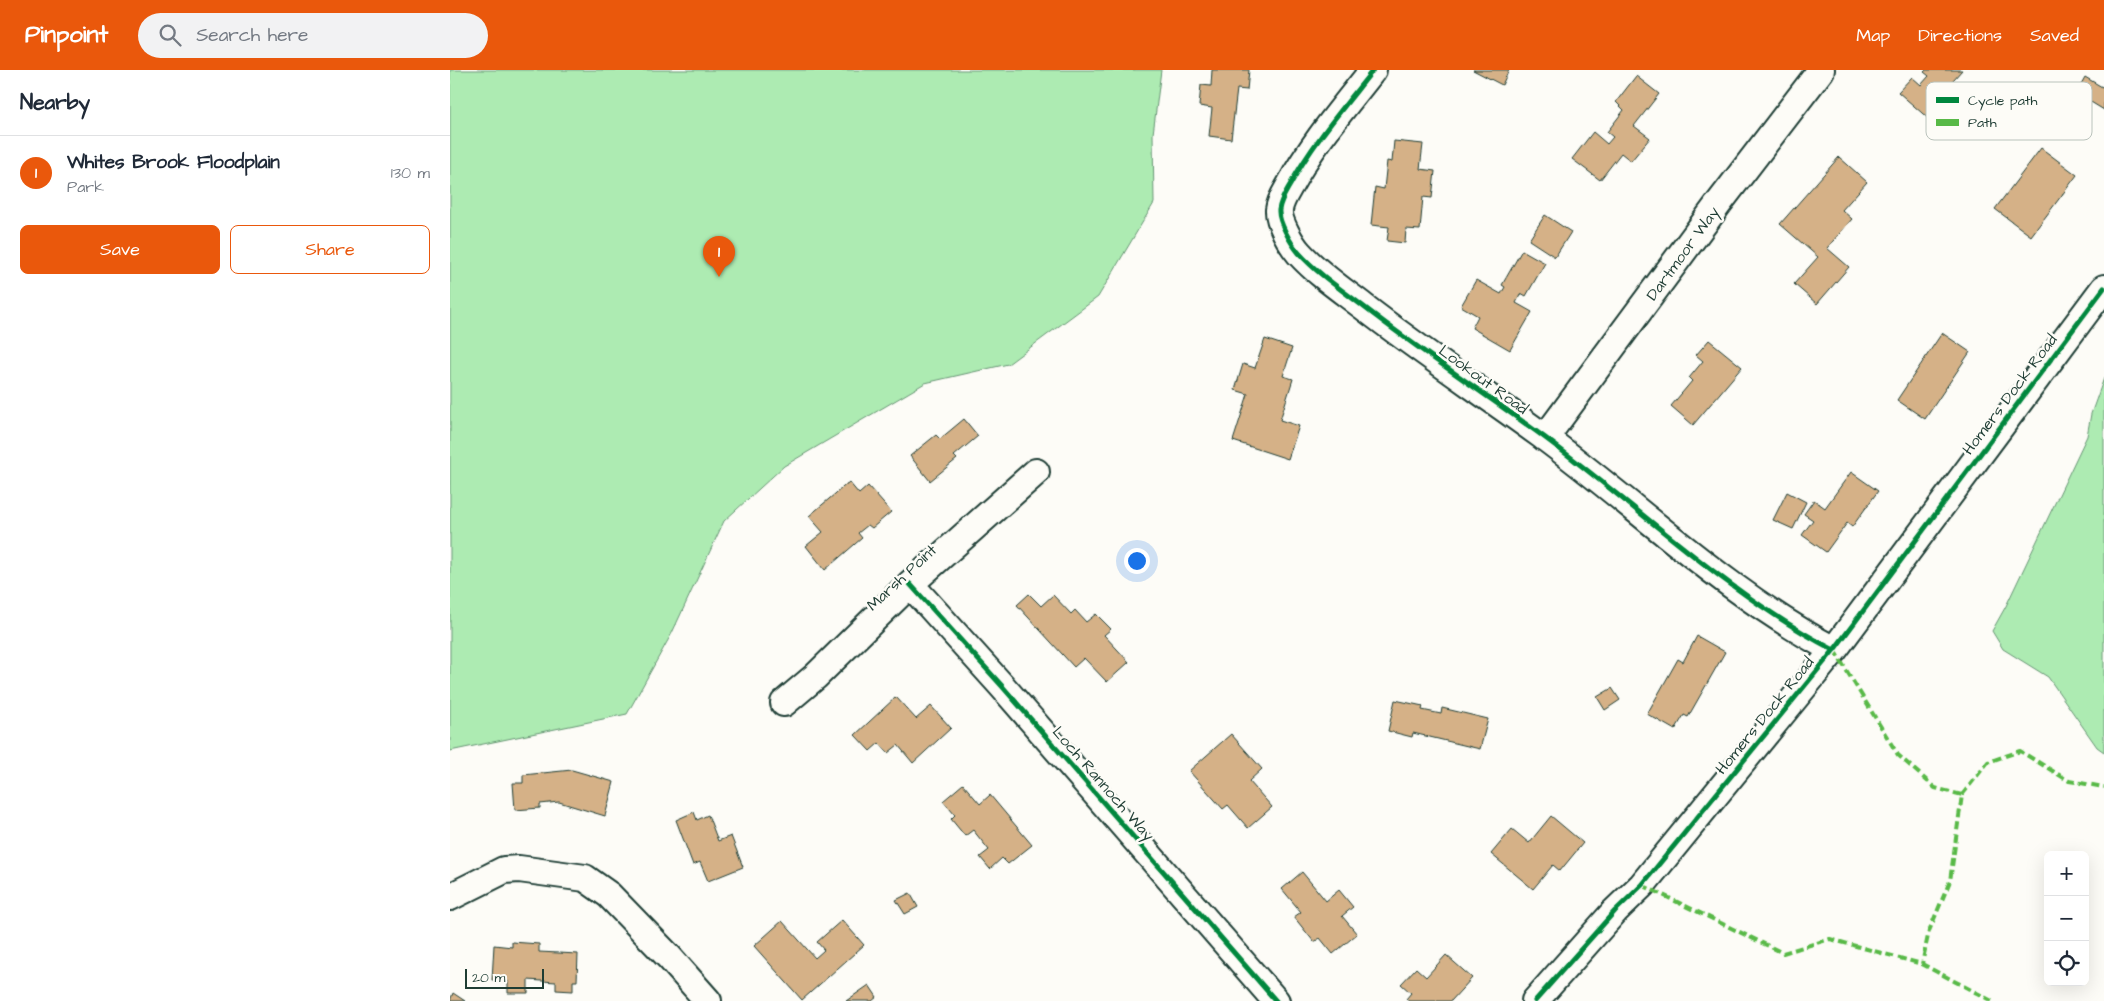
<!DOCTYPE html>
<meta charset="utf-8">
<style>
body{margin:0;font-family:"Architects Daughter",sans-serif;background:#f2f2f3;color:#1f2937}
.controls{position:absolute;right:15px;bottom:15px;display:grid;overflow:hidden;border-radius:8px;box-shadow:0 5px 20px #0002}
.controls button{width:45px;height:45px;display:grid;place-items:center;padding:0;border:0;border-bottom:1px solid #e0e1e3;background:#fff;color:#1f2937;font:25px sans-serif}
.scale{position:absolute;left:15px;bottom:12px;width:79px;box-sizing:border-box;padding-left:5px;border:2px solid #1f3d34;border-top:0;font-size:14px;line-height:18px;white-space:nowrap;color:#1f3d34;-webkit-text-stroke:4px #fdfcf7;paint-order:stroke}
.you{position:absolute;left:686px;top:490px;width:18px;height:18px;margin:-12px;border:4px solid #fff;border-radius:50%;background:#1a73e8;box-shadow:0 0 0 8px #1a73e833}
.badge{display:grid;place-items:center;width:32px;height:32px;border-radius:50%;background:#ea580c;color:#fff;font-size:16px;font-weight:700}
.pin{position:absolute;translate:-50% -41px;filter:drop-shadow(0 1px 2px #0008)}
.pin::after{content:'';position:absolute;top:26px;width:18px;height:15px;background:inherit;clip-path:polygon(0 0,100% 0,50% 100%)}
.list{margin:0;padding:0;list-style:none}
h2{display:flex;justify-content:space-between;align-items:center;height:65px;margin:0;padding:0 20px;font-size:21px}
h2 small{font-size:16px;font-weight:400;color:#747a83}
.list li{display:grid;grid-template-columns:32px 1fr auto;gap:15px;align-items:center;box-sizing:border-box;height:75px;padding:0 20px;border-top:1px solid #e0e1e3}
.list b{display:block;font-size:19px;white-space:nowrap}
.list p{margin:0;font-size:16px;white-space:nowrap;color:#747a83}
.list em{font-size:16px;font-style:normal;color:#747a83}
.actions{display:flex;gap:10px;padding:15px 20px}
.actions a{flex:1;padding:11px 0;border:1px solid #ea580c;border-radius:8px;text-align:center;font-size:18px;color:#ea580c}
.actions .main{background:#ea580c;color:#fff}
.icon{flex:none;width:28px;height:28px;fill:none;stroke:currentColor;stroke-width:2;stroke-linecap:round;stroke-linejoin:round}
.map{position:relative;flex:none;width:1654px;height:931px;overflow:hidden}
header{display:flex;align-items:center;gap:30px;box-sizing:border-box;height:70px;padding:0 25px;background:#ea580c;color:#fff}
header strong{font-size:24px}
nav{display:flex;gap:28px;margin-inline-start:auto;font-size:18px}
.search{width:350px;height:45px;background:#f2f2f3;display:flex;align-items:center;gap:12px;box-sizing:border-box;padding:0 18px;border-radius:28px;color:#747a83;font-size:19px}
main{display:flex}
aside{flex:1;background:#fff}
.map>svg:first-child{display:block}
</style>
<header>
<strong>Pinpoint</strong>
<div class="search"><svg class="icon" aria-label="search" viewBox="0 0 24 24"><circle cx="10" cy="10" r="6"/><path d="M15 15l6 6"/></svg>Search here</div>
<nav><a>Map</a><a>Directions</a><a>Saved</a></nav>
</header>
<main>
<aside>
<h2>Nearby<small></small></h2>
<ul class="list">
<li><span class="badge">1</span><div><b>Whites Brook Floodplain</b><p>Park</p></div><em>130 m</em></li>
</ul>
<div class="actions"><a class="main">Save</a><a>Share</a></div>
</aside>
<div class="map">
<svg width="1654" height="931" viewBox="0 0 1654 931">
<rect width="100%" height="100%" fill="#fdfcf7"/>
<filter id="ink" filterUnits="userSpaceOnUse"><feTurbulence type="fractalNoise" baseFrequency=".02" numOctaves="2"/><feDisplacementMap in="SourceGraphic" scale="10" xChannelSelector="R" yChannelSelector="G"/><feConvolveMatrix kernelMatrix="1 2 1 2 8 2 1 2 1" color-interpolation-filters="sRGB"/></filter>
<g filter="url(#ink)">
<path fill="#adebb2" stroke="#669473" d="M0,0h711l-8,64 1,69 -56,94 -90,67 -83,19 -141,83 -60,55 -52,112 -45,81 -177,37z
M1654,308v374l-7,-5 -49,-70 -45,-28 -11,-18 14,-25 81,-170 4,-22z"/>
<path fill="#d5b187" stroke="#1f3d34" d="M762,0h37l-2,20 -10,-1 -6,50 -22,-3 3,-28 -13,-2 2,-21 10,1z
M1023,0h36l-7,15z
M1476,0h36l-17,19 7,6 -22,25 -32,-28 14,-15 9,8 8,-9 -5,-4z
M1186,6l23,18 -25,32 16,12 -19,23 -10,-8 -21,27 -28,-21 21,-27 14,12 6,-7 -6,-5 17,-22 -8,-8z
M1635,7l17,10 2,-2v25l-28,-17z
M944,71l29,3 -3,25 15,2 -3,27 -9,-1 -3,33 -14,-1 -1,14 -18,-2 2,-14 -18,-2 4,-38 9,2 3,-28 5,1z
M1591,78l36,27 -46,61 -36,-27z
M1389,87l28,25 -25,28 10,9 -25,29 22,19 -32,37 -23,-20 24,-27 -38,-33z
M1095,145l26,17 -16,25 -26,-17z
M1072,180l23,13 -19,33 -5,-3 -5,10 16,9 -22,38 -38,-22 6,-12 -17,-10 15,-26 25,14 4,-7 -3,-2z
M1492,263l28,19 -45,67 -28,-19z
M815,269l27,9 -9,28 10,3 -13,41 19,6 -11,33 -55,-18 15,-47 -13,-4 8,-26 12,4z
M1259,270l33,27 -49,58 -22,-19 21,-25 -3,-3 14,-17 -7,-6z
M514,349l14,17 -24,20 3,3 -27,22 -20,-25 26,-21 4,4z
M1401,402l27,19 -26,36 -5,-4 -21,29 -24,-17 11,-15 -9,-6 10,-14 11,8z
M399,412l10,12 9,-8 23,26 -19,16 -4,-3 -10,8 4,5 -37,32 -19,-24 17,-14 -14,-16z
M1337,422l19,10 -13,27 -20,-9z
M579,524l12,12 12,-11 18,19 4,-4 11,12 10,-8 15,15 -7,6 25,27 -22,20 -23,-24 -10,9 -57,-62z
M1247,566l28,16 -37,65 -4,-2 -9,15 -28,-16 31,-55 5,3z
M1162,618l8,12 -15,10 -8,-13z
M446,627l20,22 15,-13 20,22 -38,35 -15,-18 -10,8 -9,-10 -9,8 -15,-16z
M945,630l28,6 -1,4 19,4 1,-6 46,11 -8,30 -67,-16 -1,4 -24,-6z
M781,664l31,35 -13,12 23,26 -24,21 -20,-23 -5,4 -34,-38z
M122,700l42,12 -9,34 -46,-14 -19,2v4l-25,2 -2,-27h10v-8z
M513,714l17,20 10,-9 42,50 -24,19 -6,-6 -12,11 -10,-12 9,-7 -16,-20 -8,6 -14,-17 4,-4 -12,-14z
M244,742l3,8 11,-5 10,26 13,-5 12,31 -35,14 -8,-19 -7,3 -17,-45z
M1101,746l32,27 -23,28 -7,-6 -20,24 -42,-35 21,-25 17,14z
M852,802l24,29 13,-11 14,17 -11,9 15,18 -24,20 -13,-16 -6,4 -20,-25 7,-5 -19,-23z
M460,823l8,14 -13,7 -9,-14z
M392,850l22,25 -62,55 -48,-54 28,-25 33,37 9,-8 -7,-8z
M62,872l27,2v8l39,2 -1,27h-4v10l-17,-1v-8l-28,-2v13h-20v-12l-16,-1 2,-35 18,2z
M996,885l26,23 -21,23h-42l-3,-2 5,-6 -10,-9 15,-16 10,9z
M419,915l8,12 -5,4h-26z
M3,923l12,8h-15z"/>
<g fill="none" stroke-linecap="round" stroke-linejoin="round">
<g stroke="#1f3d34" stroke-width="30">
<path id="minor" d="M923,0c-29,37 -61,74 -83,115 -4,7 -10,16 -11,25 -1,11 12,34 20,43 19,21 43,37 65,54 58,45 120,86 180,130 96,71 183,157 290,213
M1095,368l174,-235 102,-133
M460,514l92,102 274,315
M334,633l32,-27 94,-92 126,-112
M0,827l54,-27 15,-1 66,9 24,17 61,63 38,43
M1085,931l80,-90 27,-26 192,-235 270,-362"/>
</g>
<use href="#minor" stroke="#fdfcf7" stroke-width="26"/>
<path stroke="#58b947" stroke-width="4" stroke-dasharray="8 4" stroke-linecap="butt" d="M1384,580l64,105 37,33 27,7 -12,86 -21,50 -7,33
M1512,725l26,-33 32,-11 49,30 35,6
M1192,815l141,68 47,-14 92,25 70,37"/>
<g stroke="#fdfcf7" stroke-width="8">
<path id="cycleway" d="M923,0c-29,37 -61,74 -83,115 -4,7 -10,16 -11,25 -1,11 12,34 20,43 19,21 43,37 65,54 58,45 120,86 180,130 96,71 183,157 290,213
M460,514l92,102 274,315
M1085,931l80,-90 27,-26 192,-235 270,-362"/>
</g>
<use href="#cycleway" stroke="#00873e" stroke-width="5"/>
</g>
</g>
<g text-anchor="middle" stroke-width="5" stroke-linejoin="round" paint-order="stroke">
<g font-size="16" fill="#1f3d34" stroke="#fdfcf7">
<text transform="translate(1232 183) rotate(-54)" y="6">Dartmoor Way</text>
<text transform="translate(1034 309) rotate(36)" y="6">Lookout Road</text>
<text transform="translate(1559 324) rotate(-53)" y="6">Homers Dock Road</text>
<text transform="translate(451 507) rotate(-43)" y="6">Marsh Point</text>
<text transform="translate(1314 645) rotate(-51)" y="6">Homers Dock Road</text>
<text transform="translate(654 713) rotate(49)" y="6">Loch Rannoch Way</text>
</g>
</g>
<rect x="1476" y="12" width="166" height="58" rx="8" fill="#fdfcf7" stroke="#bac3bc" stroke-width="1"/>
<rect x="1486" y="27" width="23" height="6" fill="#00873e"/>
<rect x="1486" y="49" width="23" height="7" fill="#58b947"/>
<g font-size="14" fill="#1f3d34">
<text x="1518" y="35">Cycle path</text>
<text x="1518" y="57">Path</text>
</g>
</svg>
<div class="controls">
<button>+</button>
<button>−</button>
<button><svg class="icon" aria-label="locate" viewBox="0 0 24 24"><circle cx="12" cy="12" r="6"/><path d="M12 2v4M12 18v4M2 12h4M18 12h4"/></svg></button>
</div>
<div class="scale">20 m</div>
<div class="you"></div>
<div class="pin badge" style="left:269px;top:207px">1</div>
</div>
</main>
